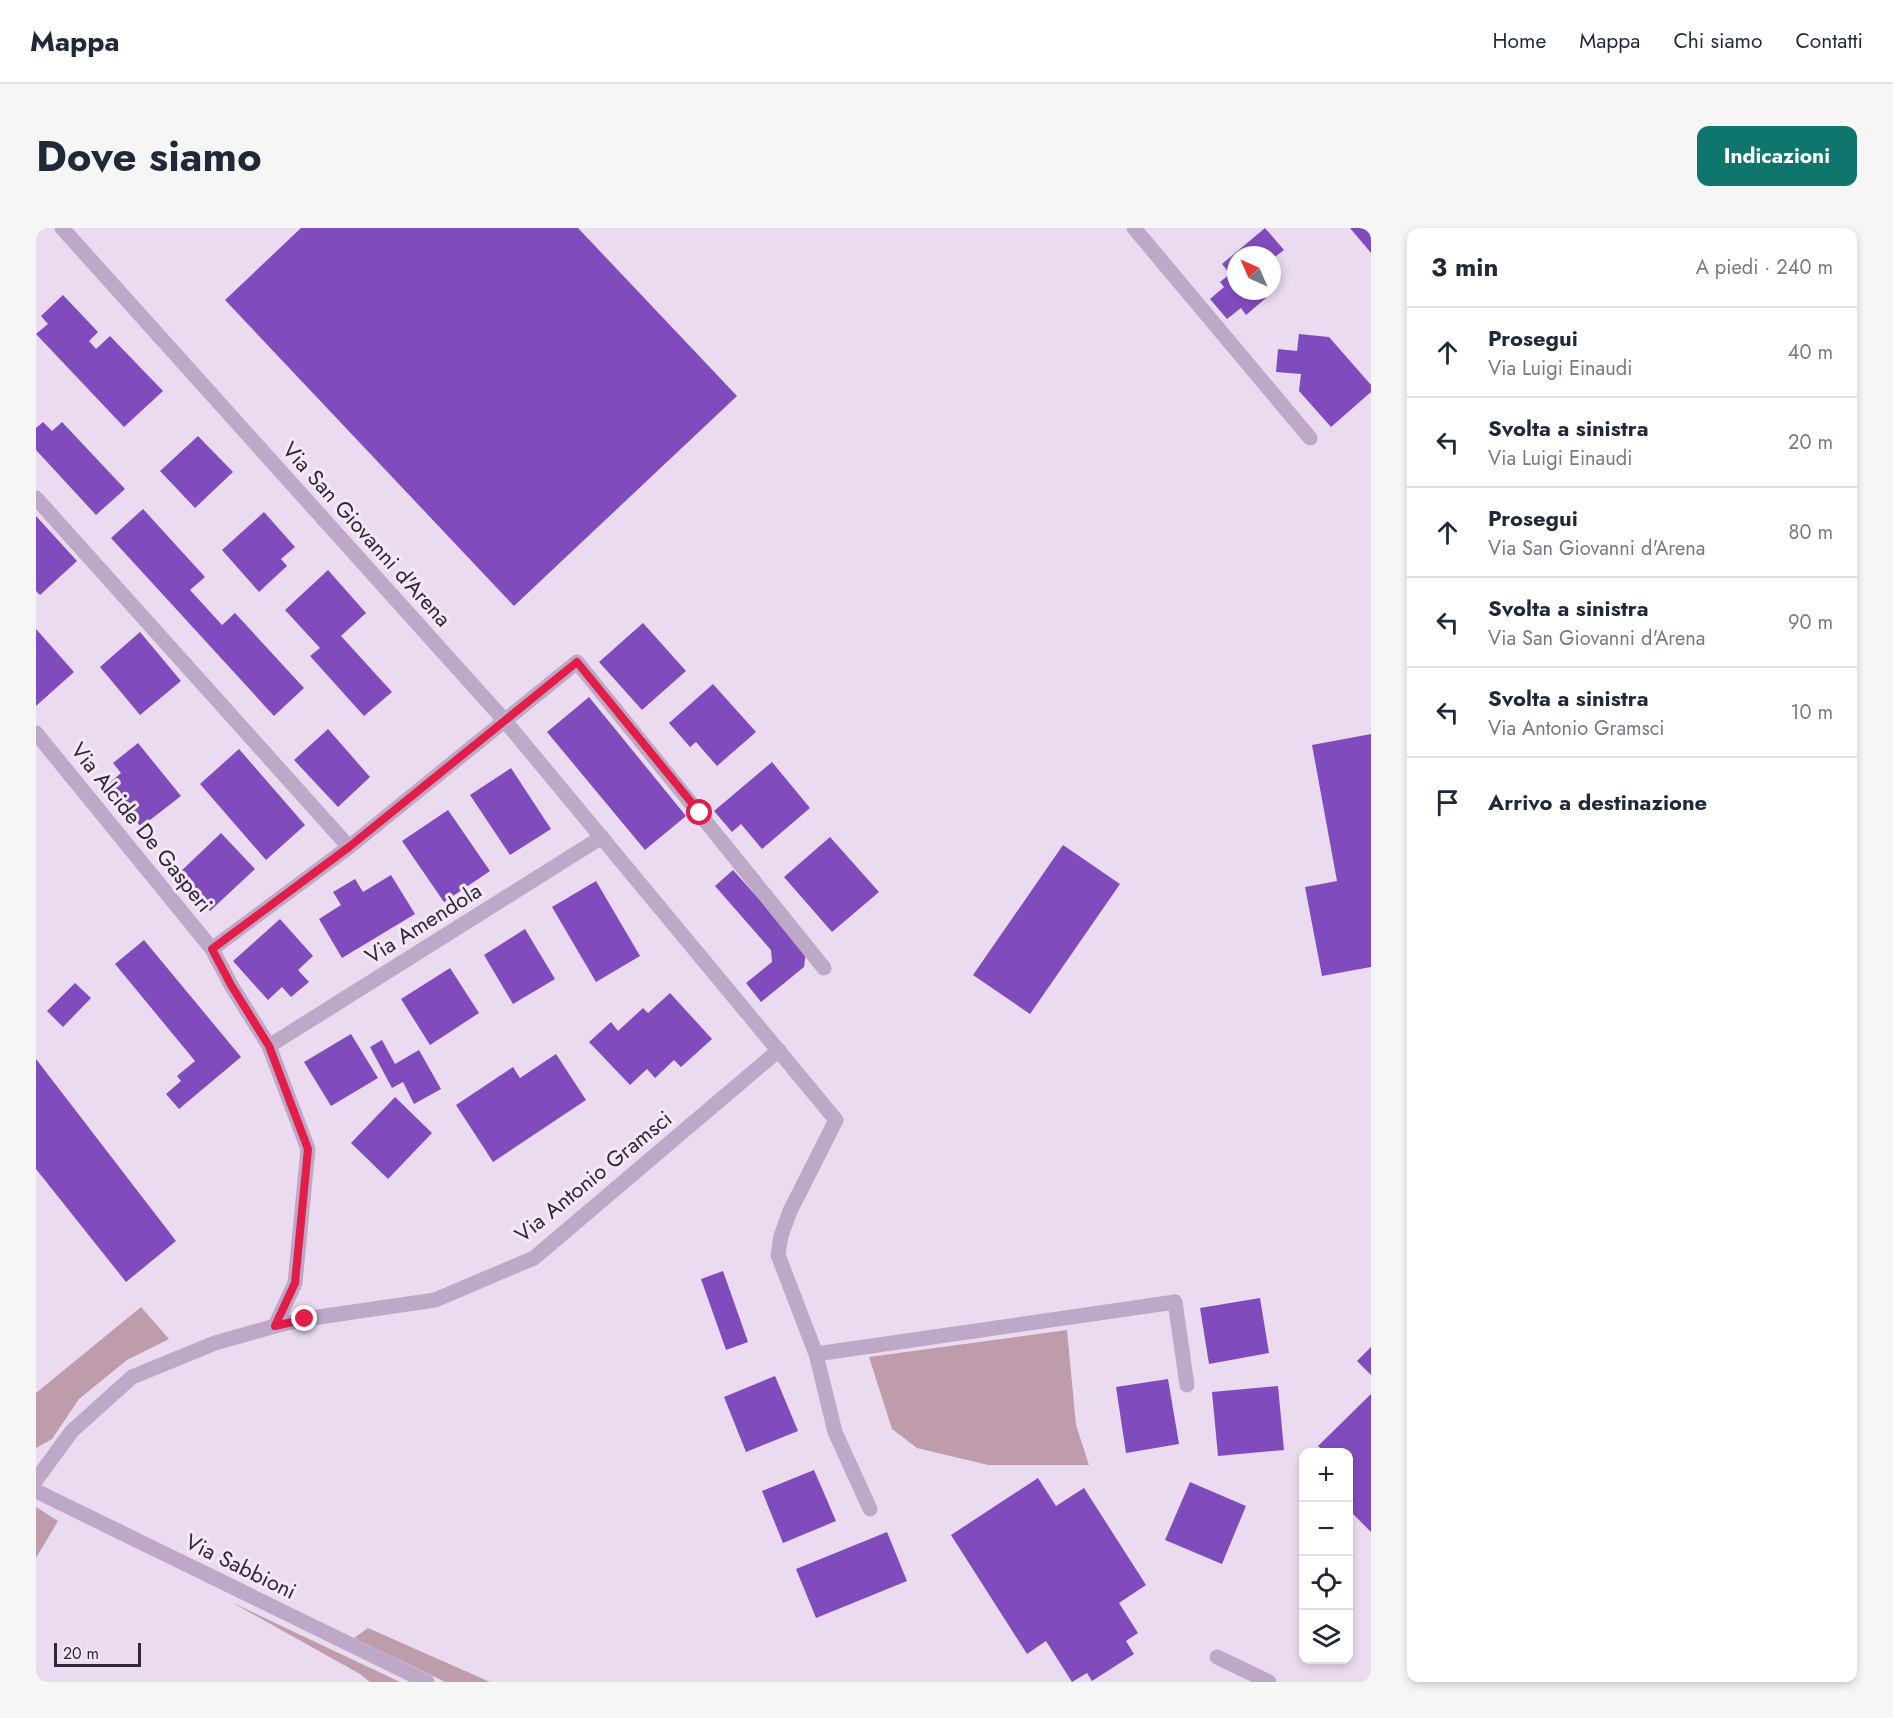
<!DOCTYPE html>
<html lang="it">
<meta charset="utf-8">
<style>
body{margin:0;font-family:Jost,sans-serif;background:#f6f6f7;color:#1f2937}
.controls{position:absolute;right:18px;bottom:18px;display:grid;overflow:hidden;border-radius:12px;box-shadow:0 3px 9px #0003}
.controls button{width:54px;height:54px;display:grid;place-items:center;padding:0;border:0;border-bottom:2px solid #e0e1e3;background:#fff;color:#1f2937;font:30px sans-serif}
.compass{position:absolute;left:1191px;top:18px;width:54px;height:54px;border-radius:50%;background:#fff;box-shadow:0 3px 9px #0003;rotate:315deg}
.scale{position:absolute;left:18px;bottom:15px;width:87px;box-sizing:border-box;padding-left:6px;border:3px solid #2e2834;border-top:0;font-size:16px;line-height:21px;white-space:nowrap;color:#2e2834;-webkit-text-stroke:4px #f4e7f8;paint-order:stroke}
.stop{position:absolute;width:18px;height:18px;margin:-14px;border:4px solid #e11d48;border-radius:50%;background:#fff}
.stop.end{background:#e11d48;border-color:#fff;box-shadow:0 2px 6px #0008}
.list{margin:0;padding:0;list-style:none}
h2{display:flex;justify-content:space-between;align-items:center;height:78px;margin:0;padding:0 24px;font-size:26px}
h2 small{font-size:20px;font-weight:400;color:#747a83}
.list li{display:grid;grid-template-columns:39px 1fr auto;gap:18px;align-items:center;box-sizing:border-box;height:90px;padding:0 24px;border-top:2px solid #e0e1e3}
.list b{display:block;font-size:22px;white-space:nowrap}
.list p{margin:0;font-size:20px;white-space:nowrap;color:#747a83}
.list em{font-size:20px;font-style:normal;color:#747a83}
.icon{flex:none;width:33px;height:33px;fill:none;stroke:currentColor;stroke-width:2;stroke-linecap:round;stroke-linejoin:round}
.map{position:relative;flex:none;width:1335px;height:1454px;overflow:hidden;border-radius:12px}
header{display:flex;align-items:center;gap:36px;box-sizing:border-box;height:84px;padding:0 30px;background:#fff;border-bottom:2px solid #e0e1e3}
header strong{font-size:28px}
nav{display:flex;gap:33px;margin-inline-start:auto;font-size:21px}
.intro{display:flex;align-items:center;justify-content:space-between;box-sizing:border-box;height:144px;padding:0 36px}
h1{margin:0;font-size:42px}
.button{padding:15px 27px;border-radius:12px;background:#0f766e;color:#fff;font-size:21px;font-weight:700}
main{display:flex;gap:36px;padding:0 36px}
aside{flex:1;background:#fff;border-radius:12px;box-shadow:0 3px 9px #0003}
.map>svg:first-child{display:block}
</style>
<header>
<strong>Mappa</strong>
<nav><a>Home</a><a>Mappa</a><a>Chi siamo</a><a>Contatti</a></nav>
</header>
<div class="intro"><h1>Dove siamo</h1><a class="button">Indicazioni</a></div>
<main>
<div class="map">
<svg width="1335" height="1454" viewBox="0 0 1335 1454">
<rect width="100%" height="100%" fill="#ebdbf0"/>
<path fill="#be9cab" d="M105,1079l28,32 -42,21 -48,39 -27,40 -16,9v-55z
M1031,1102l9,95 13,40h-101l-71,-17 -25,-19 -23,-72z
M0,1279l22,14 -22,37z
M195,1374l169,80h-30l-10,-8z
M332,1400l122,54h-45l-91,-44z"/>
<path fill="#804cbd" d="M265,0h277l159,168 -223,210 -289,-306z
M1229,0l19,22 -12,9v-4h-36v36h27l-2,1 5,6 -20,17 -5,-7 -14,11 -17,-20 14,-12 -4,-5 10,-8 -8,-10z
M1314,0h21v25z
M27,67l35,37 -9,9 7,8 14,-13 53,55 -39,36 -88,-93 12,-10 -7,-8z
M1263,106l30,3 42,48v7l-40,35 -32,-36 2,-17 -25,-2 2,-23 19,2z
M7,194l9,9 10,-9 63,67 -29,26 -60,-65v-22z
M162,208l35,36 -38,36 -35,-37z
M107,281l62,68 -15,13 32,35 13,-12 69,75 -30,28 -163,-178z
M228,284l31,35 -14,12 6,7 -28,26 -37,-42z
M0,288l41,45 -37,34 -4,-4z
M292,342l38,43 -25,23 51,56 -28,24 -54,-60 10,-8 -35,-38z
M607,395l43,48 -44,39 -43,-48z
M0,401l38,43 -38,34z
M104,404l41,49 -41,34 -40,-48z
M677,456l43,48 -39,34 -21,-24 -6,5 -21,-24z
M553,469l97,119 -41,34 -98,-118z
M292,501l42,48 -32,30 -44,-47z
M1335,506v233l-49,9 -17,-89 32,-6 -25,-136z
M102,515l43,53 -40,31 -34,-42 14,-12 -8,-10z
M203,521l66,76 -39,35 -66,-76z
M736,534l38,46 -48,41 -21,-25 -9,8 -18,-21z
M475,540l40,61 -41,26 -40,-60z
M412,582l42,61 -46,31 -42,-61z
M185,605l34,36 -45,42 -33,-36z
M794,609l49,55 -47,40 -48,-55z
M1027,617l57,39 -90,130 -57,-39z
M697,642l73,82 -2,15 -43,35 -15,-19 26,-21 -1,-12 -56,-64z
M355,647l24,39 -73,44 -23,-39 22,-14 -8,-13 22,-13 8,13z
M560,653l44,75 -44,26 -44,-75z
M244,691l33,37 -15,14 11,12 -18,15 -9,-10 -14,13 -35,-39z
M489,701l30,50 -42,25 -29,-49z
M108,712l97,117 -62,52 -13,-15 15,-13 -4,-5 18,-15 -80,-97z
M414,740l29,45 -49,32 -29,-46z
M39,755l16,15 -28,29 -16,-16z
M634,765l42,46 -31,28 -7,-7 -19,18 -8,-9 -17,16 -41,-43 22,-20 7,9 25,-23 5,5z
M315,806l27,44 -47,28 -27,-44z
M346,812l13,24 24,-14 22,39 -27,15 -11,-22 -11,6 -22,-41z
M520,826l30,46 -93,62 -37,-57 57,-38 7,11z
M0,831l140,182 -50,41 -90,-113z
M359,869l37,36 -44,46 -37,-36z
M687,1043l25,71 -22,8 -25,-71z
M1224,1070l9,55 -60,11 -9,-56z
M1335,1119v28l-14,-14z
M739,1148l23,55 -52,21 -22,-55z
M1132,1151l11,65 -53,9 -10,-66z
M1242,1158l6,64 -66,6 -6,-64z
M1335,1166v138l-23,-23v-57h-23l-7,-6z
M778,1242l22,51 -53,22 -21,-52z
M1002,1250l18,28 28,-18 62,97 -27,18 19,30 -12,8 8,13 -42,27 -5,-8 -15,9 -26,-41 -19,13 -76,-119z
M1154,1254l56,24 -24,58 -57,-24z
M851,1304l20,49 -91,37 -20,-49z"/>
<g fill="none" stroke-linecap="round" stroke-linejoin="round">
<path stroke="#bda8c7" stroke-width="15" d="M1139,1074l12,83"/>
<path stroke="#bda8c7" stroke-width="15" d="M26,0l443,493 331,399 -46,91 -9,25 -3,19 38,99 19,78 35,77
M1098,0l176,210
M0,270l313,349
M0,505l176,216 19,36 38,61 39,103 -13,134 -20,43
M176,721l137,-102 228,-185 247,306
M233,818l333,-209
M780,1126l359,-52
M0,1252l36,-49 60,-54 83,-34 60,-17 30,-7 130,-19 99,-42 245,-208
M0,1263l391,191
M1181,1429l52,25"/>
</g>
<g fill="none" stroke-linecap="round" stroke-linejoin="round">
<path stroke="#e11d48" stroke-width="8" d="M269,1091l-30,7 20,-43 13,-134 -39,-103 -38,-61 -19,-36 137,-102 228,-185 123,151"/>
</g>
<g text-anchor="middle" stroke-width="6" stroke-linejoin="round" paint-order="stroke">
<g font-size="22" fill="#2e2834" stroke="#f4e7f8">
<text transform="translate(331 306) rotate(48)" y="8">Via San Giovanni d'Arena</text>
<text transform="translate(106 599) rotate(51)" y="8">Via Alcide De Gasperi</text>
<text transform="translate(387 695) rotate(-32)" y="8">Via Amendola</text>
<text transform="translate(557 948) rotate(-39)" y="8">Via Antonio Gramsci</text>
<text transform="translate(205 1338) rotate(26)" y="8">Via Sabbioni</text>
</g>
</g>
</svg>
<div class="controls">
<button>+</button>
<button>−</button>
<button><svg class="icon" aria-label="locate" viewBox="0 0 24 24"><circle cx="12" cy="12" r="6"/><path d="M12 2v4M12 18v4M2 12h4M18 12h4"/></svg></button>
<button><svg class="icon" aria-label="layers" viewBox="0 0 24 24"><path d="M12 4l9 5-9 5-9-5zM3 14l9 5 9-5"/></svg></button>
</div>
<svg class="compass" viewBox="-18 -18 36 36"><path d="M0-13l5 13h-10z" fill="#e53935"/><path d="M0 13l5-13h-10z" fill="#747a83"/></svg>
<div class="scale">20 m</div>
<div class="stop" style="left:664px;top:585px"></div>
<div class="stop end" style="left:269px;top:1091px"></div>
</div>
<aside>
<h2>3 min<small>A piedi · 240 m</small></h2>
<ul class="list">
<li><svg class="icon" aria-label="ahead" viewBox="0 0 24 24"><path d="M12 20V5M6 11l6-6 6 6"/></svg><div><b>Prosegui</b><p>Via Luigi Einaudi</p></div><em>40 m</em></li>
<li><svg class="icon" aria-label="left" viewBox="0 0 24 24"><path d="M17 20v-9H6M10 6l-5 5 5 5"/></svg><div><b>Svolta a sinistra</b><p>Via Luigi Einaudi</p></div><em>20 m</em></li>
<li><svg class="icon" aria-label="ahead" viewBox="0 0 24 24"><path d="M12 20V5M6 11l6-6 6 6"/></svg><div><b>Prosegui</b><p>Via San Giovanni d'Arena</p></div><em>80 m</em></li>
<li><svg class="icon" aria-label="left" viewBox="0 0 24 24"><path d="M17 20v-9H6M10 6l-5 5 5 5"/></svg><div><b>Svolta a sinistra</b><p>Via San Giovanni d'Arena</p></div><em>90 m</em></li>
<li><svg class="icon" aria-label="left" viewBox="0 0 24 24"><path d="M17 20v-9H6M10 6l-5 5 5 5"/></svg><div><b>Svolta a sinistra</b><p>Via Antonio Gramsci</p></div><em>10 m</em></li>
<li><svg class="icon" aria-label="arrive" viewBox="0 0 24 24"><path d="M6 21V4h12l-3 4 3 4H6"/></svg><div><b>Arrivo a destinazione</b></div></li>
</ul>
</aside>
</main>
